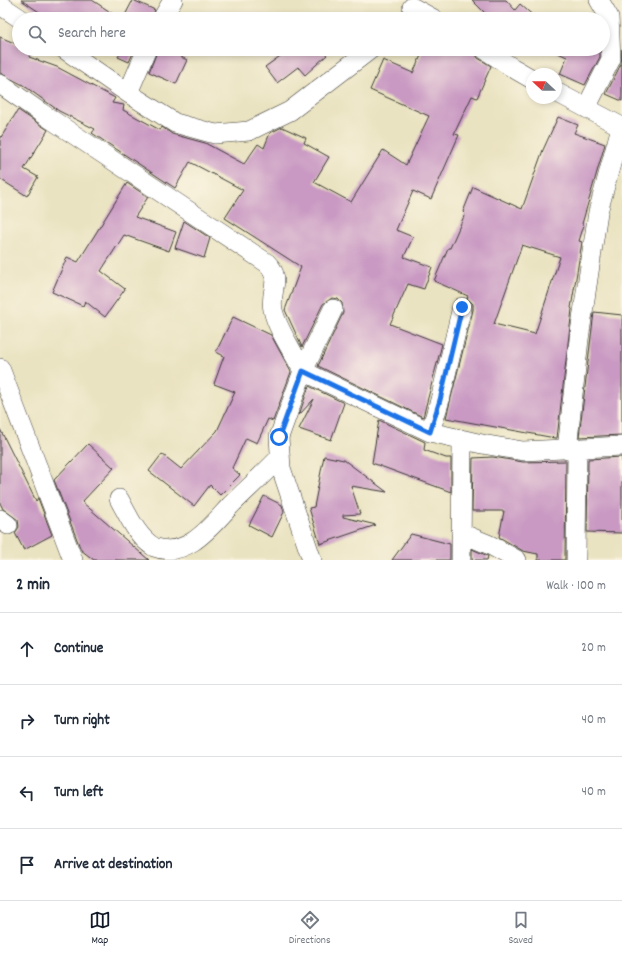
<!DOCTYPE html>
<meta charset="utf-8">
<style>
body{margin:0;font-family:Dekko,sans-serif;background:#f2f2f3;color:#1f2937}
.compass{position:absolute;left:526px;top:68px;width:36px;height:36px;border-radius:50%;background:#fff;box-shadow:0 2px 6px #0003;rotate:292deg}
.stop{position:absolute;width:12px;height:12px;margin:-9px;border:3px solid #1a73e8;border-radius:50%;background:#fff}
.stop.end{background:#1a73e8;border-color:#fff;box-shadow:0 1px 4px #0008}
.list{margin:0;padding:0;list-style:none}
h2{display:flex;justify-content:space-between;align-items:center;height:52px;margin:0;padding:0 16px;font-size:17px}
h2 small{font-size:13px;font-weight:400;color:#747a83}
.list li{display:grid;grid-template-columns:26px 1fr auto;gap:12px;align-items:center;box-sizing:border-box;height:72px;padding:0 16px;border-top:1px solid #e0e1e3}
.list b{display:block;font-size:15px;white-space:nowrap}
.list em{font-size:13px;font-style:normal;color:#747a83}
.icon{flex:none;width:22px;height:22px;fill:none;stroke:currentColor;stroke-width:2;stroke-linecap:round;stroke-linejoin:round}
.map{position:relative;flex:none;width:622px;height:560px;overflow:hidden}
.search{position:absolute;background:#fff;box-shadow:0 2px 6px #0003;left:12px;right:12px;top:12px;height:44px;display:flex;align-items:center;gap:10px;box-sizing:border-box;padding:0 14px;border-radius:22px;color:#747a83;font-size:15px}
.sheet{height:340px;background:#fff}
nav{display:flex;justify-content:space-around;align-items:center;box-sizing:border-box;height:56px;border-top:1px solid #e0e1e3;background:#fff;font-size:11px;color:#747a83}
nav a{display:grid;justify-items:center;gap:2px}
nav .on{color:#111827}
.map>svg:first-child{display:block}
</style>
<div class="map">
<svg width="622" height="560" viewBox="0 0 622 560">
<rect width="100%" height="100%" fill="#fcf5e5"/>
<filter id="ink" filterUnits="userSpaceOnUse"><feTurbulence type="fractalNoise" baseFrequency=".025" numOctaves="2"/><feDisplacementMap in="SourceGraphic" scale="8" xChannelSelector="R" yChannelSelector="G"/><feConvolveMatrix kernelMatrix="1 2 1 2 8 2 1 2 1" color-interpolation-filters="sRGB"/></filter>
<filter id="wash" filterUnits="userSpaceOnUse"><feTurbulence type="fractalNoise" baseFrequency=".012" numOctaves="4" result="noise"/><feDisplacementMap in="SourceGraphic" scale="16" xChannelSelector="R" yChannelSelector="G"/><feGaussianBlur stdDeviation="0.9" result="paint"/><feColorMatrix in="noise" values="0 0 0 0 0 0 0 0 0 0 0 0 0 0 0 0 0 1.4 0 .05"/><feComposite in="paint" operator="in"/></filter>
<g filter="url(#wash)">
<rect width="100%" height="100%" fill="#eae3c1"/>
<g id="blocks">
<path fill="#c999c3" fill-rule="evenodd" d="M21,0h71l29,19h-71z
M133,0l22,10 -4,9h-28z
M472,0h34l9,10 5,-6 17,15h-46z
M0,37l19,8v4l13,1 -3,7 28,10 58,31 -3,5 12,2 -1,5 37,20 2,-3 10,7 33,9 39,21 14,-20 6,4 6,-15 12,-6 24,11 -2,5 25,14 -15,25 37,20 32,-52 23,15 23,-49 -59,-26 13,-30 30,13 11,-24h49l5,9 13,8 -14,32 -5,-2 -18,38 5,1 -28,64 -18,-8 -17,39 17,7 -9,20 28,10 -8,22 -16,-5 -18,40 52,20 -19,73 -105,-51 25,-53 -1,-10 -4,-4 -6,-1 -9,6 -21,43 -17,-37 16,-43 -76,-49 18,-28 -53,-28 -15,26 -83,-55 3,-4 -36,-18 -36,-26 -23,-12z
M115,49h20l-6,13 -11,-5 3,-5z
M158,49h27l-4,8 6,3 -11,24 -27,-12z
M278,49h42l7,6 -22,20 -7,-8 -21,16 -12,-16 18,-13z
M549,49h51v8l-15,28 -25,-11 7,-17z
M622,49v52l-16,-7 15,-30z
M18,110l30,20 -24,39 14,8 -11,19 -27,-17v-40z
M558,117l20,8 -4,8 31,11 -23,80 2,1 -5,16 3,1 -11,66 1,1 -15,129h-2l-109,-20 27,-108v-6l-6,-6 1,-2 -34,-15 14,-33h2l15,-34 -2,-2 10,-25 49,22 21,-59zM522,245l38,12 -25,77 -41,-10z
M127,183l21,14 -13,20 41,15 -7,19 -45,-16 -23,36 24,18 -20,28 -20,-16 -2,5 -31,-14 15,-35 11,5z
M184,221l26,17 -6,20 -29,-10z
M594,312l28,3v120l-43,2z
M233,317l38,18 20,37 -18,49 -5,-2 -11,24 -11,-5 -14,30 8,7 -20,20 -10,-10 -16,21 -45,-35 13,-17 19,15 36,-38 18,-39 -21,-8 10,-28 -8,-4z
M309,386l35,17 -13,37 -32,-11 15,-30 -15,16z
M379,420l46,22 -1,8 22,8h5v34l-79,-29z
M0,429l36,72 2,-3 14,37 -28,15 -9,-17 4,-6 -1,-7 -15,-11 -3,-6z
M88,444l26,24 -32,34 67,58h-55l-13,-10 -27,-70z
M324,456l20,4 43,32 -36,-6 9,28 -17,1v2l33,8 -56,19 -11,-36 5,-1z
M493,457l30,5 43,-1 -1,99h-27v-6l-15,-3 -24,-14 5,-26h-32l1,-53z
M622,457v76l-35,-1 1,-73z
M264,496l18,9 2,7 -12,25 -23,-12z
M411,534l39,10v16h-58z
M472,549l16,7 -1,4h-15z"/>
</g>
</g>
<g filter="url(#ink)">
<use href="#blocks" fill-opacity="0" stroke="#3b3a35" stroke-width="1"/>
<g fill="none" stroke-linecap="round" stroke-linejoin="round">
<g stroke="#3b3a35" stroke-width="20">
<path id="minor" d="M0,5l21,14
M412,7l22,12
M162,19l11,-19
M64,49l64,44 47,30 40,11 34,-3 41,-20 81,-62
M484,49l29,19 19,11
M0,84l40,28 227,151c16,16 2,28 6,47 4,19 21,43 30,61l-24,66 2,31 31,92
M556,92l66,35
M128,93l19,-44
M586,108l25,-49 -2,-42 -10,-17
M333,309l-30,62 127,61 52,12 41,7 99,-5
M0,368l73,192
M430,432l10,-32 22,-93
M567,450l12,-111 19,-127 23,-85
M119,499c9,16 18,38 35,48 32,13 58,-22 76,-41 16,-16 34,-32 50,-49
M0,519l8,6
M461,533l29,12 27,15
M461,560l1,-120
M576,560l1,-110"/>
</g>
<use href="#minor" stroke="#fff" stroke-width="19"/>
</g>
</g>
<g fill="none" stroke-linecap="round" stroke-linejoin="round" filter="url(#ink)">
<path stroke="#1a73e8" stroke-width="5" d="M279,437l24,-66 127,61 10,-32 22,-93"/>
</g>
</svg>
<svg class="compass" viewBox="-18 -18 36 36"><path d="M0-13l5 13h-10z" fill="#e53935"/><path d="M0 13l5-13h-10z" fill="#747a83"/></svg>
<div class="stop" style="left:279px;top:437px"></div>
<div class="stop end" style="left:462px;top:307px"></div>
<div class="search"><svg class="icon" aria-label="search" viewBox="0 0 24 24"><circle cx="10" cy="10" r="6"/><path d="M15 15l6 6"/></svg>Search here</div>
</div>
<section class="sheet">
<h2>2 min<small>Walk · 100 m</small></h2>
<ul class="list">
<li><svg class="icon" aria-label="ahead" viewBox="0 0 24 24"><path d="M12 20V5M6 11l6-6 6 6"/></svg><div><b>Continue</b></div><em>20 m</em></li>
<li><svg class="icon" aria-label="right" viewBox="0 0 24 24"><path d="M7 20v-9h11M14 6l5 5-5 5"/></svg><div><b>Turn right</b></div><em>40 m</em></li>
<li><svg class="icon" aria-label="left" viewBox="0 0 24 24"><path d="M17 20v-9H6M10 6l-5 5 5 5"/></svg><div><b>Turn left</b></div><em>40 m</em></li>
<li><svg class="icon" aria-label="arrive" viewBox="0 0 24 24"><path d="M6 21V4h12l-3 4 3 4H6"/></svg><div><b>Arrive at destination</b></div></li>
</ul>
</section>
<nav>
<a class="on"><svg class="icon" aria-label="map" viewBox="0 0 24 24"><path d="M3 6l6-2 6 2 6-2v14l-6 2-6-2-6 2zM9 4v14M15 6v14"/></svg>Map</a>
<a><svg class="icon" aria-label="directions" viewBox="0 0 24 24"><path d="M12 3l9 9-9 9-9-9zM9 14v-3h6M13 9l2 2-2 2"/></svg>Directions</a>
<a><svg class="icon" aria-label="saved" viewBox="0 0 24 24"><path d="M7 4h10v16l-5-4-5 4z"/></svg>Saved</a>
</nav>
